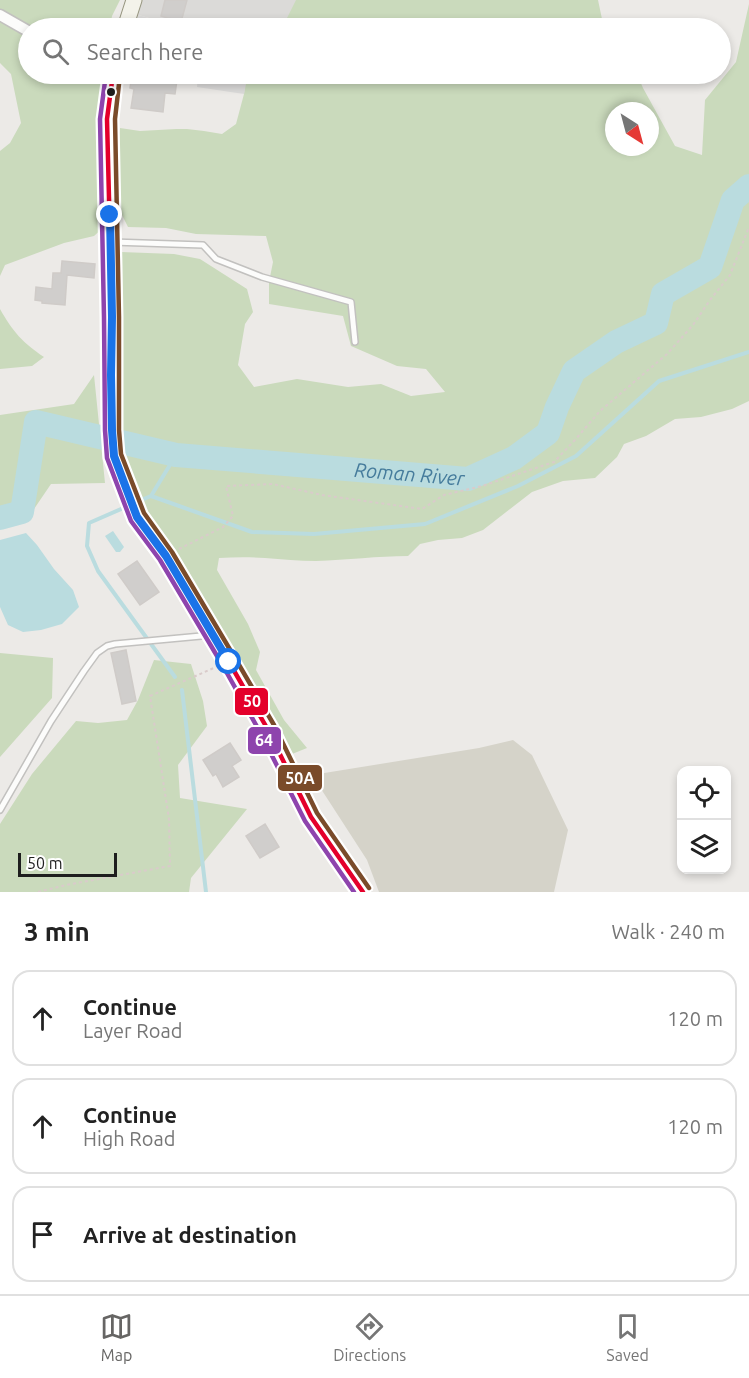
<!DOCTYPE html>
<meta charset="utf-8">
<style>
body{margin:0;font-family:Ubuntu,sans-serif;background:#f2f2f2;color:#222}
.controls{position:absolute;right:18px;bottom:18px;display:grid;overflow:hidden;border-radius:12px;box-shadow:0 3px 9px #0003}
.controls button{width:54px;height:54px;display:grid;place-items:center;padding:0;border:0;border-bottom:2px solid #e0e0e0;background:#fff;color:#222;font:30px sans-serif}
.compass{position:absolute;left:605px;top:102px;width:54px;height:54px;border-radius:50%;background:#fff;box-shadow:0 3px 9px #0003;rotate:144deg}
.scale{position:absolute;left:18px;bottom:15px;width:99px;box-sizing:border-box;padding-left:6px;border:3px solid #1e1e1e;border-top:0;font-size:16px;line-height:21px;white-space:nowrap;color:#1e1e1e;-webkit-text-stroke:4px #fff;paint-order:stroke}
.stop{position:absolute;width:18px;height:18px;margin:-14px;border:4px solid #1a73e8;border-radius:50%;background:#fff}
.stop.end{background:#1a73e8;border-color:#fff;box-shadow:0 2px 6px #0008}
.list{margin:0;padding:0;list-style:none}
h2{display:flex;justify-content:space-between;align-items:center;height:78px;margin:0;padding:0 24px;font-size:26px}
h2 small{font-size:20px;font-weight:400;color:#767676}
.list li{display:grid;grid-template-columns:39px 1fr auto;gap:18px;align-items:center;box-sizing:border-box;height:96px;margin:0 12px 12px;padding:0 12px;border:2px solid #e0e0e0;border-radius:18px}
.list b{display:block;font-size:22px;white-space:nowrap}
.list p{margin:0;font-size:20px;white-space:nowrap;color:#767676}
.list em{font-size:20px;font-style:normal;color:#767676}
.icon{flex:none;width:33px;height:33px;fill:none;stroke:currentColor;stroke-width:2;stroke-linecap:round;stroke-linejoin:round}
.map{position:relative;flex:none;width:749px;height:892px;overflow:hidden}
.search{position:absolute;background:#fff;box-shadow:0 3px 9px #0003;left:18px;right:18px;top:18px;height:66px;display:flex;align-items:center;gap:15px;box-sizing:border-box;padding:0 21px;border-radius:33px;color:#767676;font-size:22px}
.sheet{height:402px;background:#fff}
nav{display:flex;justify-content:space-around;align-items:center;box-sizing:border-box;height:84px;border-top:2px solid #e0e0e0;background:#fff;font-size:16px;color:#767676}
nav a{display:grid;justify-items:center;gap:3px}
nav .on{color:#666564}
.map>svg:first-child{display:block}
</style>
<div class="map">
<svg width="749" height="892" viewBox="0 0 749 892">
<rect width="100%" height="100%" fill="#eceae7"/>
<path fill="#dbdad8" d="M139,0h169l-28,28h-97l-51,-15z"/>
<path fill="#d5d3c9" d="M513,740l19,15 36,75 -14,62h-175l-12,-32 -55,-85 167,-27z"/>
<path fill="#cadabc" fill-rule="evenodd" d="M0,0h120l-8,16 -2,12h-82v46h74l-5,50v51l6,53 -9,8 -30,7 -59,22 -5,11v-125l10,-8 11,-20 -10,-49 -11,-11z
M296,0h302l4,19 8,9h-328z
M749,4v397l-17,8 -31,8 -26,2 -29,17 -22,8 -7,13 -22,21 -32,3 -31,11 -49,38 -21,8 -24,2 -18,4 -12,12c-30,0 -61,4 -92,5 -17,0 -34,-2 -51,-3 -15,-1 -30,-1 -46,0l-2,12 31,54 12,28 -4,18 28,50 23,28 -25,10c-27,-56 -54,-113 -86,-166 -27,-45 -58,-84 -75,-135 -3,-11 -2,-25 -3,-37 -5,-55 0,-112 3,-168l53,2 26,5 47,30 6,23 -8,12 -7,41 16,22 43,-8 51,8 33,-3 30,12 34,-4 -19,-23 -29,-3 -46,-20 -8,-30 -74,-12v-22l4,-20 -7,-26 -70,-2 -30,-6 -38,-1 -8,-16 -5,-58 5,-25 20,3 36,-2h11l17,2 18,3 14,-10 8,-30 2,-20h391l6,14 32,58 27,9 3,-55 31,-38zM614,111h36v36h-36z
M0,309c13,23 23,34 44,48l-12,9 -32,3z
M94,375l11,108 -54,1 -17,25 -34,9v-103l74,-11z
M0,653l53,5 -1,40 -52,59z
M154,660l37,4 12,37 4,25 -29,39 2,33 67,11 -56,69 -2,14h-189v-68l32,-50 44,-53 22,2 29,-3 11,-20z"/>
<path fill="#dcdbda" d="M132,13l50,15h-56z
M198,74h47l1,10 -2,10 -47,-7z"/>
<path fill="#badcdf" d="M113,531l11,16 -4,5h-4l-11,-16z
M26,533l11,12 17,24 19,21 6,17 -17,17 -21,6 -18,2 -15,-7 -8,-18v-67z"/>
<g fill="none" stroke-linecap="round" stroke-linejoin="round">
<path stroke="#badcdf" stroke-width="4" d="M151,496l101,36 62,2 111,-10 93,-38 58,-30 83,-75 90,-29
M134,503l17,-7 25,-41
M128,506l-39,17 -2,23 11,25 77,106
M182,690l24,202"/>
<path stroke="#badcdf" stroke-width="24" id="s1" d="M0,518l22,-6 14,-90 140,33 292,24 46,-21 34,-25 9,-26 17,-36 42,-29 40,-19 7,-29 47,-27 23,-67 16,-14"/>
</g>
<path fill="#d0cecc" stroke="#cfcbc8" stroke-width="1.5" d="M165,0h22l-6,22 -20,-6z
M132,74h40l-1,5 6,1 -2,14 -10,-1 -2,19 -32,-4 3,-19 -4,-1z
M62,261l33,3 -1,14 -27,-3 -2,30 -23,-2v-2l-7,-1 1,-13 16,2 1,-16h8z
M137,561l22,31 -19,13 -22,-31z
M126,650l10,51 -14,3 -11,-51z
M230,743l11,17 -9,6 7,11 -16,10 -7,-13 -3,2 -10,-16z
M265,824l14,23 -19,11 -14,-22z"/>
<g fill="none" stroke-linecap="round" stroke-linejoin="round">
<g stroke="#c2c1bf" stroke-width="8">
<path id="lane" d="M112,242l91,3 13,14 46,18 89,25 4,40
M0,810l51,-89 33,-50 13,-18 10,-7 8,-2 97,-9"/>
</g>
<g stroke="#c2c1bf" stroke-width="13">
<path id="street" d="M0,15l28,16"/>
</g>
<g stroke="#96957f" stroke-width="17">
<path id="secondary" d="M125,28l9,-28
M113,74l-6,45 5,198 -1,58 1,55 2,26 23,61 29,39 63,106 38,66 44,89 52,75"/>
</g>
<path stroke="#d9cbca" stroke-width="2" stroke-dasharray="3 3" stroke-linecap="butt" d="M179,549l44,-22 10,-11 -7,-30 47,-2 49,11 100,14 22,-14 38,-9 72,-24 20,-21 26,-30 67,-57 26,-29 17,-25 20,-25 19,-48
M38,892l28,-7 104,-19 -1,-47 -19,-123 66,-29"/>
<use href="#lane" stroke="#fcfcfb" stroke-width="5"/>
<use href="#street" stroke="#fcfcfb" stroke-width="10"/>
<use href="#secondary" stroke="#f3f2ea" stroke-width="15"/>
<g stroke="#fff" stroke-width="9">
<path id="bus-1" d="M113,74l-6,45 5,198v113l2,26 23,61 29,39 63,106 38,66 44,89 52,75"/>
</g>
<g stroke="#fff" stroke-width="9">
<path id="bus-2" d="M106,74l-6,45 4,198 1,113 2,28 24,63 29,39 63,106 37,66 45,89 49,71"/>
</g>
<g stroke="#fff" stroke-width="9">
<path id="bus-3" d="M120,75l-5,44 4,198v113l2,24 23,59 28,39 63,106 39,67 43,88 52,75"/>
</g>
<use href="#bus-1" stroke="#e4002b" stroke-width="4.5"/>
<use href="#bus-2" stroke="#8e44ad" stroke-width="4.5"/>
<use href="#bus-3" stroke="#7a4b2a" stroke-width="4.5"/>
</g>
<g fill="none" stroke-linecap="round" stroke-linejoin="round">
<path stroke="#1a73e8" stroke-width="8" d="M110,215l2,102 -1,58 1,55 2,26 23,61 29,39 63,106"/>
</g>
<circle fill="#1e1e1e" stroke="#fff" stroke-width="2" cx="111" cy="92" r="5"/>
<g text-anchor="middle" stroke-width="5" stroke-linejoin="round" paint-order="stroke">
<g font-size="20" font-style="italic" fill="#467c9c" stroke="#fff">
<text dy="7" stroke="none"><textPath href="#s1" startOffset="492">Roman River</textPath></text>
</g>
</g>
<g stroke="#fff" stroke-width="2">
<rect x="234" y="687" width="35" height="29" rx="6" fill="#e4002b"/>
<rect x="247" y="726" width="35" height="29" rx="6" fill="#8e44ad"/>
<rect x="277" y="764" width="46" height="28" rx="6" fill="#7a4b2a"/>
</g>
<g font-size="16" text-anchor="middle" font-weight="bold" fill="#fff">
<text x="252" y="707">50</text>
<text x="264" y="746">64</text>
<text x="300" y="784">50A</text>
</g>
</svg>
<div class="controls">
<button><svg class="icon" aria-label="locate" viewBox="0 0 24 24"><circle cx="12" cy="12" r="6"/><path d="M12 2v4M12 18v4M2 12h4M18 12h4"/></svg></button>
<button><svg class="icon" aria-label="layers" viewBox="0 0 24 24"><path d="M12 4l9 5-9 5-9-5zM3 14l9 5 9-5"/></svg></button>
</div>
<svg class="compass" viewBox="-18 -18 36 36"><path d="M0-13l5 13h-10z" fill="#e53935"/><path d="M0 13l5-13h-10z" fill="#767676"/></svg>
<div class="scale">50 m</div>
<div class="stop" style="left:229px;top:662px"></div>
<div class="stop end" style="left:110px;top:215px"></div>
<div class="search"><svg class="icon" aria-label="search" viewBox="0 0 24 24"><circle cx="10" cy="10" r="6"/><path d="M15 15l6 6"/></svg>Search here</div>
</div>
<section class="sheet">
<h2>3 min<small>Walk · 240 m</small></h2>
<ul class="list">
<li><svg class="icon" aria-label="ahead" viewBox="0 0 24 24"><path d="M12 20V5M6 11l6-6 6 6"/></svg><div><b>Continue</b><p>Layer Road</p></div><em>120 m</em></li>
<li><svg class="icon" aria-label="ahead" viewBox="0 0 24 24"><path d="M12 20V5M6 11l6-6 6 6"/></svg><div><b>Continue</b><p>High Road</p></div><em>120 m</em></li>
<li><svg class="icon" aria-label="arrive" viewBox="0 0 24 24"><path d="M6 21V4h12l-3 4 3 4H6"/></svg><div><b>Arrive at destination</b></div></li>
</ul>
</section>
<nav>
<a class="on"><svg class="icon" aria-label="map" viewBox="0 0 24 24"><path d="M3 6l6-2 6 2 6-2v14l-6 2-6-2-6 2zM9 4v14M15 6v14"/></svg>Map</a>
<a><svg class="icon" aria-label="directions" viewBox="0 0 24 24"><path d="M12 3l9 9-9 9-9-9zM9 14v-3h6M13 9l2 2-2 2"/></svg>Directions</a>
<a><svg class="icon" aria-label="saved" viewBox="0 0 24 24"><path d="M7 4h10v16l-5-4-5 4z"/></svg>Saved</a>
</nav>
